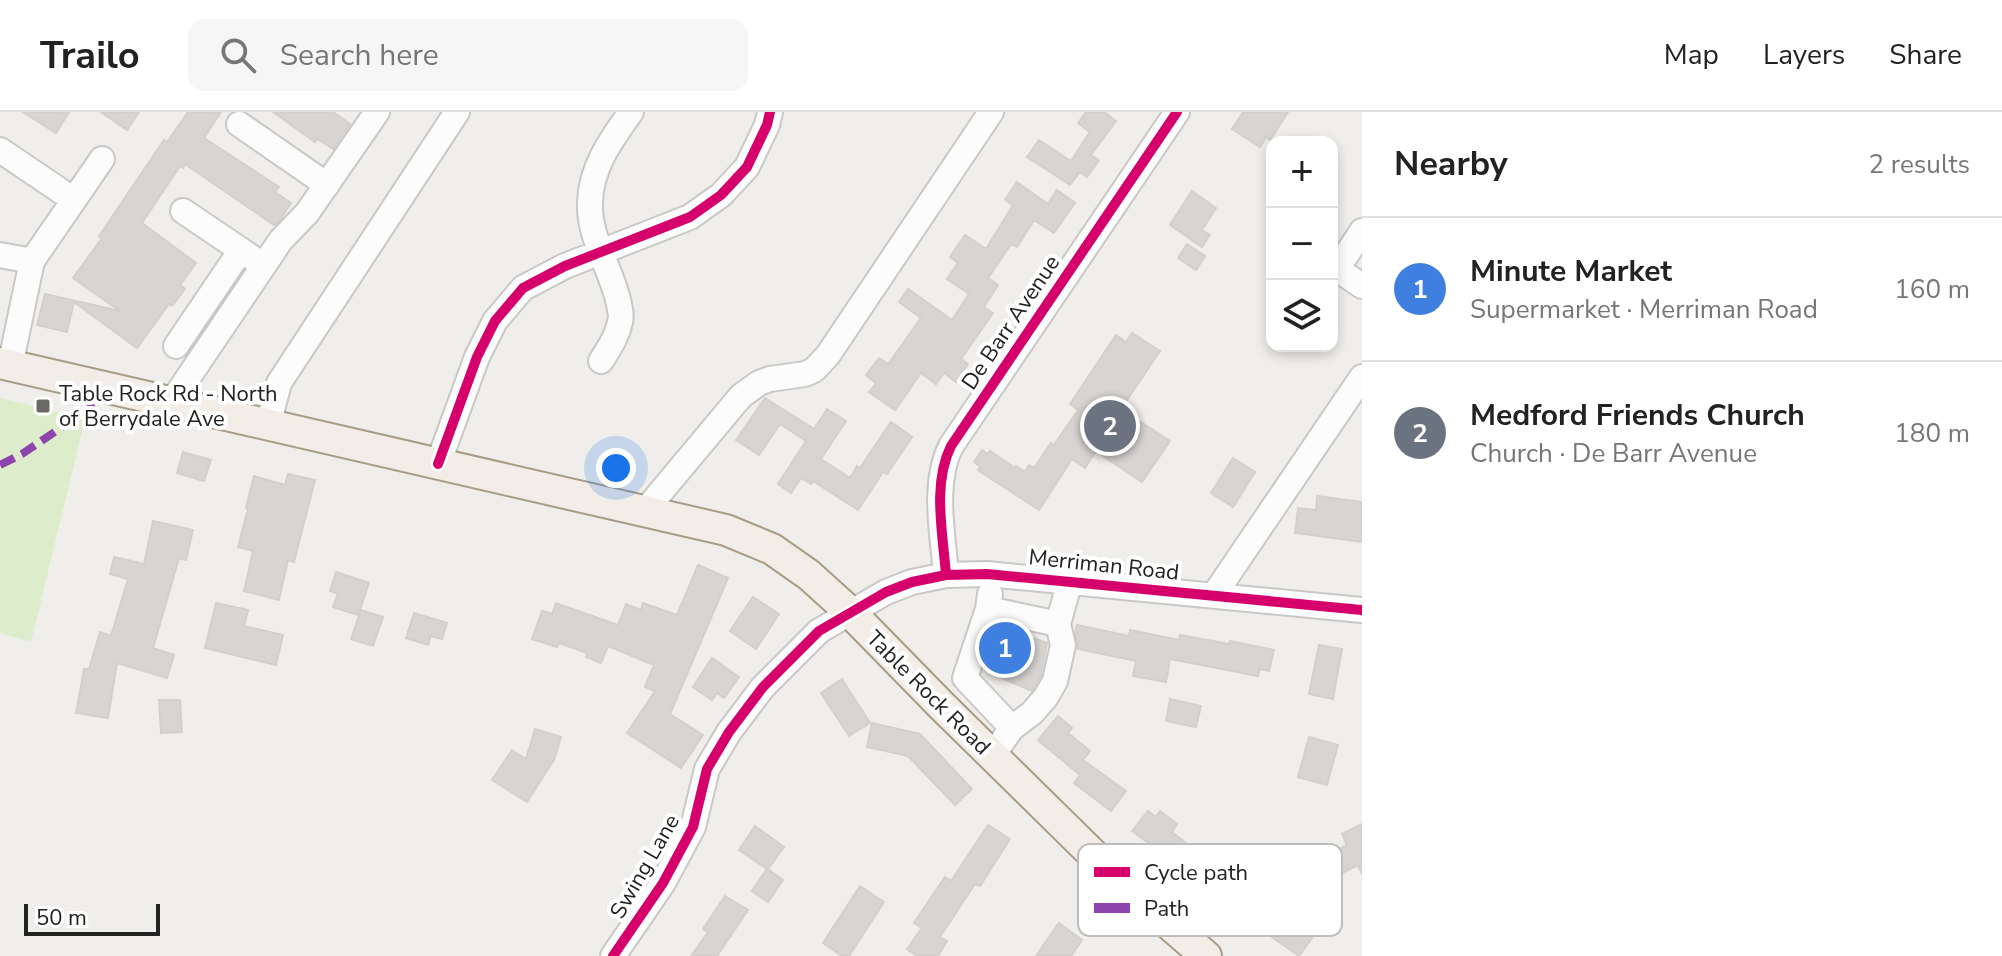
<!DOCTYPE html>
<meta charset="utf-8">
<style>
body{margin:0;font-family:"Nunito Sans",sans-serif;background:#f6f6f6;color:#222}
.controls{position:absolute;right:24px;top:24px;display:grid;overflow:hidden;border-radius:16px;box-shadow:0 4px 12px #0003}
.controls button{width:72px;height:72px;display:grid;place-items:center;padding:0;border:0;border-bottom:2px solid #e0e0e0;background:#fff;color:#222;font:40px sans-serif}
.scale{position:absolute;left:24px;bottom:20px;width:136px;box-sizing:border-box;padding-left:8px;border:4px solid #222;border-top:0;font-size:22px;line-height:28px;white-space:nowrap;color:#222;-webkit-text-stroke:6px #fff;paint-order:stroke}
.you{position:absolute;left:616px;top:356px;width:28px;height:28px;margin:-20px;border:6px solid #fff;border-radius:50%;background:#1a73e8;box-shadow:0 0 0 12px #1a73e833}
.badge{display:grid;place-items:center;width:52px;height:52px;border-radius:50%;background:#6a6968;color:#fff;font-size:26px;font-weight:700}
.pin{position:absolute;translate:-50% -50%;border:4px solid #fff;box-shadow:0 2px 8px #0006}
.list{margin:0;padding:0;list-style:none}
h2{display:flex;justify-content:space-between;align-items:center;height:104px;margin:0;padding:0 32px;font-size:34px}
h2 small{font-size:26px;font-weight:400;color:#767676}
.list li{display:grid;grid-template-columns:52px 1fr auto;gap:24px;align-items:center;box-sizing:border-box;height:144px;padding:0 32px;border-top:2px solid #e0e0e0}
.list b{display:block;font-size:30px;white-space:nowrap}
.list p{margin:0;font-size:26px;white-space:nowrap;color:#767676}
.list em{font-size:26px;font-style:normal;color:#767676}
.icon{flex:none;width:44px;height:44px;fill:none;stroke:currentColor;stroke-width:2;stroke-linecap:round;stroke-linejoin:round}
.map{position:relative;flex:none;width:1362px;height:844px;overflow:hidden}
header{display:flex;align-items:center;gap:48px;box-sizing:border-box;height:112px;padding:0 40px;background:#fff;border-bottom:2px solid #e0e0e0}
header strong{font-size:38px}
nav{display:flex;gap:44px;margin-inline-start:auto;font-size:28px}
.search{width:560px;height:72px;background:#f6f6f6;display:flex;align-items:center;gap:20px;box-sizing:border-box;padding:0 28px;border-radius:16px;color:#767676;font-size:30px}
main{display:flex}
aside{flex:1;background:#fff}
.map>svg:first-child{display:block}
</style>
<header>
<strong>Trailo</strong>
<div class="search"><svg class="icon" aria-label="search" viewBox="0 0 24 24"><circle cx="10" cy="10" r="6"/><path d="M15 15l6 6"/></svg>Search here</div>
<nav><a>Map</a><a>Layers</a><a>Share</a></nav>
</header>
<main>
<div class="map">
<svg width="1362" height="844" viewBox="0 0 1362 844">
<rect width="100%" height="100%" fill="#f0eeeb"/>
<path fill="#ddeccb" d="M0,286l85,21 -54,223 -31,-9z"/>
<path fill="#d7d4d2" stroke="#d3d0cc" stroke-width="2" d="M23,0h46l-13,21z
M101,0h38l-12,18z
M188,0h33l-17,26 75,49 -4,5 16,11 -12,18 -5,4 -89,-61 -2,4 -3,-2 -38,57 54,40 -16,22 5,4 -13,17 -3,-2 -32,44 -63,-46 -7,30 -30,-7 8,-31 75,17 -47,-33 29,-40 -3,-2 65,-96 3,2z
M273,0h60l17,12 -17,25 -16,-10 -2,3z
M1086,0h18l12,9 -25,34 8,5 -12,17 -7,-5 -10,13 -43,-28 12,-17 32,21 19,-29 -12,-9z
M1243,0h45l-18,28 -4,-3 -6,10 -28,-18z
M1017,70l31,22 9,-14 18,13 -21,30 -20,-13 -17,27 -6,-3 -23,34 10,7 -14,22 9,6 -32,46 7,5 -12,18 -12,-9 -8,11 -15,-11 -26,37 -26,-18 7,-9 -10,-8 13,-17 9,6 33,-46 -22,-16 9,-13 44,31 17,-26 -22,-15 11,-16 -8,-6 15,-22 21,14 27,-44 -8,-5z
M1192,79l24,17 -14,22 8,5 -8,12 -32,-22z
M1187,132l18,12 -9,14 -18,-12z
M1132,221l28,18 -39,58 49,32 -28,41 -46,-31 -11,17 -13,-9 -33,51 -61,-40 3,-3 -7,-5 8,-12 6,4 2,-3 25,17 1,-2 9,6 4,-7 5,3 17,-25 3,2 24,-35 -8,-6 46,-69 10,7z
M765,286l49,31 13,-20 19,12 -25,38 29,19 7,-12 3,2 31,-46 21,15 -25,37 -4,-2 -25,38 -45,-29 -2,3 -10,-6 -10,15 -13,-9 28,-43 -26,-17 -21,31 -23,-15z
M183,340l28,8 -7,21 -27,-8z
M1233,346l22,14 -22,35 -22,-14z
M288,362l27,6 -21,82 -6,-2 -9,40 -35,-9 9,-40 -15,-4 10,-38 -2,-1 8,-32 31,9z
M1317,384l45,6v40l-67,-9 3,-25 18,2z
M153,409l40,9 -7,30 -7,-2 -26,90 21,7 -7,23 -50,-15 -9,55 -32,-5 8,-44h5l11,-37 11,4 17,-57 -18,-5 4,-17 30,7z
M698,453l30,13 -58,136 33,21 -22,33 -54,-35 28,-42 -10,-4 9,-22 -46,-19 -7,17 -15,-6 1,-4 -28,-10 -2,4 -25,-8 10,-28 10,3 4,-11 62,22 8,-21 15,6 2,-7 34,12z
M336,460l33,11 -11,32 -25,-8 5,-13 -8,-3z
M753,485l26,17 -23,35 -26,-18z
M216,491l32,7 -4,16 39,9 -7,30 -71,-17z
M361,498l22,7 -10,29 -22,-7z
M414,501l33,10 -5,16 -11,-3 -3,9 -22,-7z
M1077,513l52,11 1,-6 49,10 1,-5 49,9 1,-3 44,9 -5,21 -9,-2 -2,7 -88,-17 -4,23 -33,-6 3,-15 -58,-12 -3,-16z
M1009,517l38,14 -6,33 -9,15 -42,-18z
M1319,533l23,4 -9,50 -24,-5z
M712,546l27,19 -15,21 -7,-5 -5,7 -19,-13z
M842,567l28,44 -21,13 -28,-43z
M1170,587l31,7 -5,21 -30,-6z
M159,588h21l2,32 -21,1z
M1058,604l14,12 -4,5 22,18 -7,9 43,31 -15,20 -37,-28 6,-8 -42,-35z
M872,611l48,11 52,55 -17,16 -47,-49 -41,-9z
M535,617l26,8 -7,23 -27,42 -35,-22 20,-30 14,9z
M1309,625l29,8 -11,40 -29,-8z
M1148,699l8,6 4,-6 17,13 -5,8 42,33 6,-9 17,12 -8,11 32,24 3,-4 19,13 5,-6 14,9 -6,8 18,12 -15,21 -110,-77 3,-4 -60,-44z
M1362,712v50l-4,-9 -22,11 -10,-20 21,-11 -5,-11z
M988,713l22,14 -30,47 -5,-2 -35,53 7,4 -9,15h-21l-10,-7 15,-21 -8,-5 31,-46 6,4z
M755,714l29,21 -16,22 15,11 -15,22 -16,-11 15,-22 -28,-19z
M860,774l24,16 -35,54h-7l-19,-13z
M725,784l23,14 -31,46h-26l17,-24 -5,-3z
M1059,811l23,17 -11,16h-35z"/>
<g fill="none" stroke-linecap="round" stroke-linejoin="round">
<g stroke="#c9c8c7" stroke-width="28">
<path id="minor" d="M239,12l88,61
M0,38l74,50
M183,99l71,48
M1362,119l-25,38 25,17
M0,143l32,6
M176,234l65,-96
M601,249c8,-13 16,-24 19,-39 2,-6 0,-12 -1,-18 -7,-34 -31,-67 -29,-102 1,-35 21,-62 41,-90
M10,254l22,-105 70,-102
M171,291l110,-163 26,-27 70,-101
M268,313l11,-42 178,-271
M438,352l39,-107 18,-36 28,-33 42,-22 125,-49 31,-22 26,-28 20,-42 3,-13
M644,400l97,-116 18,-13 11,-4 35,-5 9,-4 14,-15 163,-243
M946,463c-3,-41 -14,-91 5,-129l226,-334
M990,482l-2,15 70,15 12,-43
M1214,483l148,-218
M988,497l-23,69 47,50 -20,28
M1012,616l20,-15 14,-16 9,-16 8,-36 -5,-21
M613,844l50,-73 30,-56 14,-58 22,-37 34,-45 56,-56 67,-39 26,-10 34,-7 41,-1 375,36"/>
</g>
<g stroke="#a79c86" stroke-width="34">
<path id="major" d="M0,251l726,167 46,19 37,26 42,38 90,92 184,181 81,70"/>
</g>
<use href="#minor" stroke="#fdfcfc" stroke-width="24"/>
<use href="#major" stroke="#f3ede7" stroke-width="30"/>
<path stroke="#8e44ad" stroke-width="8" stroke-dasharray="16 8" stroke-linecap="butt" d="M0,353l22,-11 95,-64"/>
<g stroke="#fff" stroke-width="15">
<path id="cycleway" d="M438,352l39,-107 18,-36 28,-33 42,-22 125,-49 31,-22 26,-28 20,-42 3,-13
M946,463c-3,-41 -14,-91 5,-129l226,-334
M613,844l50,-73 30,-56 14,-58 22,-37 34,-45 56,-56 67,-39 26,-10 34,-7 41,-1 375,36"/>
</g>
<use href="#cycleway" stroke="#d6006c" stroke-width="10"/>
</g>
<rect fill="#6a6968" stroke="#fff" stroke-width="3" x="35" y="286" width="16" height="16" rx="4"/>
<g text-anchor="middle" stroke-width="8" stroke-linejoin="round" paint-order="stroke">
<g font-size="22" fill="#222" stroke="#fff">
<text transform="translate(1010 210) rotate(-56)" y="8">De Barr Avenue</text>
<text transform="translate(1104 452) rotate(6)" y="8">Merriman Road</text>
<text transform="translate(929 580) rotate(45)" y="8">Table Rock Road</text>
<text transform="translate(644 754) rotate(-60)" y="8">Swing Lane</text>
</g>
<g font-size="22" fill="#222" stroke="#fff" text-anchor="start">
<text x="59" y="289">Table Rock Rd - North<tspan x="59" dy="25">of Berrydale Ave</tspan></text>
</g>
</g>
<rect x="1078" y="732" width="264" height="92" rx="12" fill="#fff" stroke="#bdbdbd" stroke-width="2"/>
<rect x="1094" y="755" width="36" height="10" fill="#d6006c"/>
<rect x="1094" y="791" width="36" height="10" fill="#8e44ad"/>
<g font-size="22" fill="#222">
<text x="1144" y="768">Cycle path</text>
<text x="1144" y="804">Path</text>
</g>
</svg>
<div class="controls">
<button>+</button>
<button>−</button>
<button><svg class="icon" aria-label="layers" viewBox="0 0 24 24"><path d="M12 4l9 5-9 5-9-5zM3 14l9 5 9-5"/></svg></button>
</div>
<div class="scale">50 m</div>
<div class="you"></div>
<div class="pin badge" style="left:1005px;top:536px;background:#3f7fe0">1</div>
<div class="pin badge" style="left:1110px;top:314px;background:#6b7280">2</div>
</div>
<aside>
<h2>Nearby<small>2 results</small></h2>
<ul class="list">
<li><span class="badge" style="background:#3f7fe0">1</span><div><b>Minute Market</b><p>Supermarket · Merriman Road</p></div><em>160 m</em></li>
<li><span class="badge" style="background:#6b7280">2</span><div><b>Medford Friends Church</b><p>Church · De Barr Avenue</p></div><em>180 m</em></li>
</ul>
</aside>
</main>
